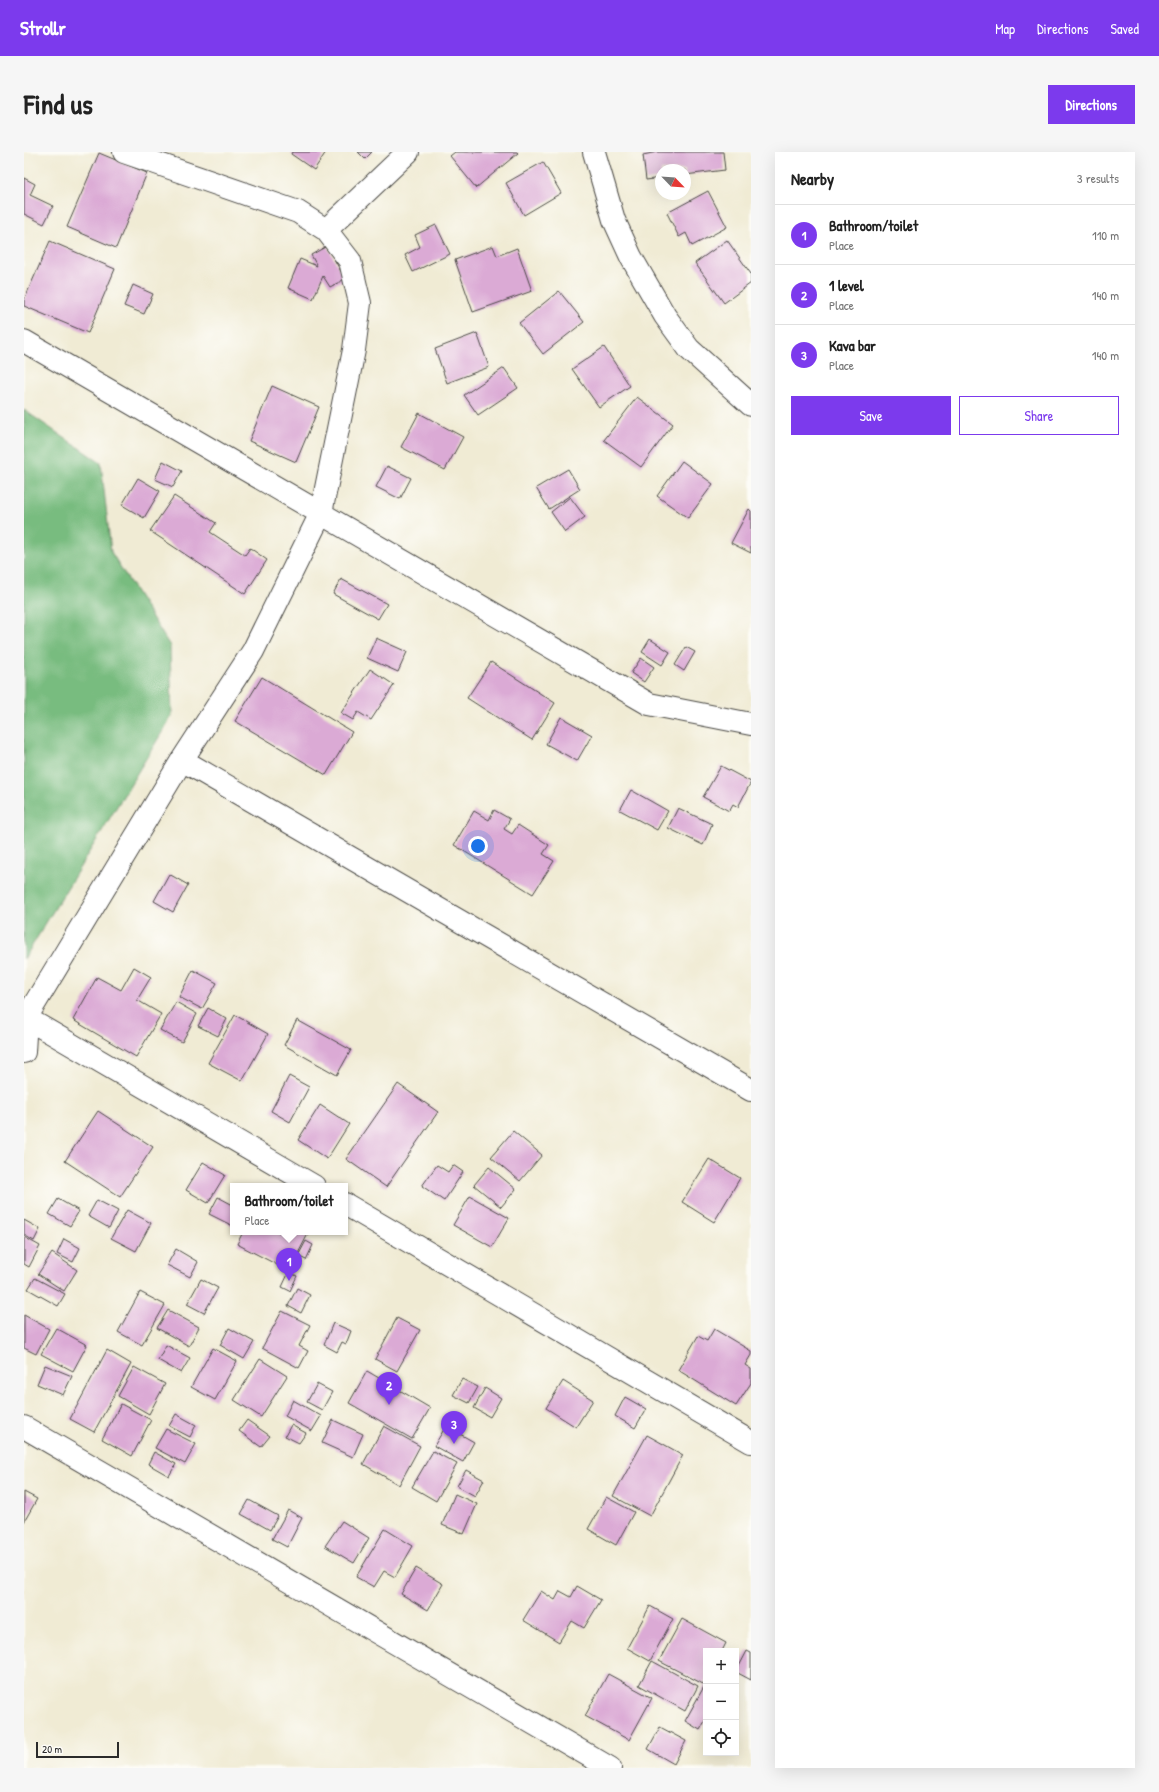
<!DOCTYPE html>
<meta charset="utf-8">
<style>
body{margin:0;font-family:"Patrick Hand",sans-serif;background:#f6f6f6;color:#222}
.controls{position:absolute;right:12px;bottom:12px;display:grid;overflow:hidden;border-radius:0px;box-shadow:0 4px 16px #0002}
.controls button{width:36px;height:36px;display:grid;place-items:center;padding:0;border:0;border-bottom:1px solid #e0e0e0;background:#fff;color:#222;font:20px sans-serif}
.compass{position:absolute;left:631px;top:12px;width:36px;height:36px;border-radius:50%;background:#fff;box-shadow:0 4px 16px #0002;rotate:115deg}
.scale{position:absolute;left:12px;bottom:10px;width:83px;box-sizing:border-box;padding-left:4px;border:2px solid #2b2b2b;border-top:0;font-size:11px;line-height:14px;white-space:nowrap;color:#2b2b2b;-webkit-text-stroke:3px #fdfcf7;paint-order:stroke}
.you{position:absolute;left:454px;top:694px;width:14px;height:14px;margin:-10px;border:3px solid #fff;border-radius:50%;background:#1a73e8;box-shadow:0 0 0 6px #1a73e833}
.badge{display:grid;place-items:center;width:26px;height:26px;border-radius:50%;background:#7c3aed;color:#fff;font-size:13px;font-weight:700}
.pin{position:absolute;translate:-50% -33px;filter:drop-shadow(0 1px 2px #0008)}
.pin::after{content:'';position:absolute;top:21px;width:14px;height:12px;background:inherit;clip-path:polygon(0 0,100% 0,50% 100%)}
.popup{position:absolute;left:206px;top:1031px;width:118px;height:52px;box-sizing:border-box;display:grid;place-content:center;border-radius:0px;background:#fff;filter:drop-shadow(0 1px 3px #0005);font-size:13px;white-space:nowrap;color:#767676}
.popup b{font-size:15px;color:#222}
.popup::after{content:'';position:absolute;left:50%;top:100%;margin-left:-8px;border:8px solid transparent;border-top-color:#fff}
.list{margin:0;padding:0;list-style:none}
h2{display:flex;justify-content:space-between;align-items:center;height:52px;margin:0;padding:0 16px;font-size:17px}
h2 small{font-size:13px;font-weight:400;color:#767676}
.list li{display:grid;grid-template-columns:26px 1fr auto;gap:12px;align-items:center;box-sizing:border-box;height:60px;padding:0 16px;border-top:1px solid #e0e0e0}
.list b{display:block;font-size:15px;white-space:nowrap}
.list p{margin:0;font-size:13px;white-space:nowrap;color:#767676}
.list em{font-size:13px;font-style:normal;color:#767676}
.actions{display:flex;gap:8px;padding:12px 16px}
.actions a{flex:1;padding:9px 0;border:1px solid #7c3aed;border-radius:0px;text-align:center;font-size:14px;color:#7c3aed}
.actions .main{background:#7c3aed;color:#fff}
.icon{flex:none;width:22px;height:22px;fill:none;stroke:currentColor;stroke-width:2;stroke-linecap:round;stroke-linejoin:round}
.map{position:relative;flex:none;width:727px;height:1616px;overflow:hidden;border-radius:0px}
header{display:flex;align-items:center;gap:24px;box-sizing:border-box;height:56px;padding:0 20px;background:#7c3aed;color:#fff}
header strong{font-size:19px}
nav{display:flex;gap:22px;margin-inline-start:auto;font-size:14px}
.intro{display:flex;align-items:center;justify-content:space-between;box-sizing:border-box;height:96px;padding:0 24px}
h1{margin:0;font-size:28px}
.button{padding:10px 18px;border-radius:0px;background:#7c3aed;color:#fff;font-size:14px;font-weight:700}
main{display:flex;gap:24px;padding:0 24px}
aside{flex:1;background:#fff;border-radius:0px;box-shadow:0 4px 16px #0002}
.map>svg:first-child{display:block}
</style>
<header>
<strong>Strollr</strong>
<nav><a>Map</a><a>Directions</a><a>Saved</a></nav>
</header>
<div class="intro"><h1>Find us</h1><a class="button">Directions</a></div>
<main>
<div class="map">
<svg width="727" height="1616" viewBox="0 0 727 1616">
<rect width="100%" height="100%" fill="#fdfcf7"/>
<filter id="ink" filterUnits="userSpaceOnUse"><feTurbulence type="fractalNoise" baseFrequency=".025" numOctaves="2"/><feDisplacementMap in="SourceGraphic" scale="8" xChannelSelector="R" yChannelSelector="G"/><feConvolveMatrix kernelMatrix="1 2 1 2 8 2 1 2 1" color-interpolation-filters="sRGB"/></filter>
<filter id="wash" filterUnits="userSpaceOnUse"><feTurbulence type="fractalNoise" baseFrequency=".012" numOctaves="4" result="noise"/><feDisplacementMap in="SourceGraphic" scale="16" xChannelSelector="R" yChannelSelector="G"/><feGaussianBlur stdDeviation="0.9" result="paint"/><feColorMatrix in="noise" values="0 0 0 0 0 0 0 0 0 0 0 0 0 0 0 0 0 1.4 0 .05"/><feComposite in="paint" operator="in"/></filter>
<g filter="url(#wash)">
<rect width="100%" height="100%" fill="#f0ebd4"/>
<path fill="#78bc7f" stroke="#527455" d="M0,258l77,53 10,89 59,94 2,70 -148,243z"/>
<g id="blocks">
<path fill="#dbaad5" d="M268,0h34l-12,18 -23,-16z
M334,0h14l-7,7z
M431,0h62l1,1 -42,35 -26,-32z
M633,0h66l2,18 -40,5v-5h-24v8l-15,2 -3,-25z
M75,1l48,20 -31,75 -49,-21z
M519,10l18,31 -37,22 -18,-32z
M0,26l11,6 -5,11 23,11 -9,18 -20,-10z
M684,39l19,36 -35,19 -6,-13 -7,4 -12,-24z
M412,73l14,29 -37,18 -8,-17 15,-8 -5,-12z
M703,88l24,34v9l-27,20 -29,-40z
M26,89l65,28 -27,64 -64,-27v-6z
M303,94l18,33 -15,8 -7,-11 -10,23 -25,-11 12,-29 17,7 -6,-11z
M469,94l4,10 20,-8 15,43 -59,21 -18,-52z
M109,133l20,9 -9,20 -20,-8z
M535,139l25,31 -41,32 -24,-31z
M453,181l12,34 -42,16 -12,-34z
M580,195l26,39 -31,21 -27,-38z
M480,216l14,20 -40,27 -14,-20z
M248,234l47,21 -23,55 -47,-21z
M613,245l36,27 -32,43 -37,-27z
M395,261l44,24 -18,33 -44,-23z
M139,309l19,10 -9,16 -18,-8z
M658,309l31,23 -25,34 -31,-22z
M363,314l24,12 -11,21 -24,-12z
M544,317l12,20 -31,20 -13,-21z
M114,326l22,13 -16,27 -22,-13z
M150,344l42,27 -6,9 35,23 5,-7 17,12 -22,34 -95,-63z
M546,345l15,20 -20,15 -14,-20z
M725,357l2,2v42l-20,-10z
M317,427l46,25 -9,15 -45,-25z
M352,486l31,14 -9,20 -31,-14z
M626,487l20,13 -8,13 -20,-13z
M662,495l9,5 -11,19 -9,-6z
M617,506l13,9 -10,15 -13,-9z
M467,510l64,41 -23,37 -65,-42z
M346,517l24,16 -23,35 -13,-8 -5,8 -12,-7z
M238,525l90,55 -26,43 -91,-54z
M537,565l31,18 -15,26 -31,-17z
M697,614l30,16 -13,25 -5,-3 -4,7 -26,-14z
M607,638l37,21 -11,19 -37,-20z
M654,656l34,16 -9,21 -35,-17z
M470,658l16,9 -6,10 8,5 6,-9 31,20 -6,9 11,7 -21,33 -79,-49 20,-34 15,9z
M145,722l19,11 -15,27 -19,-11z
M110,815l17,10 -14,23 24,14 -25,43 -63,-37 24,-43 24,13z
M169,818l24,13 -15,26 -23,-12z
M152,850l21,12 -15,28 -22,-12z
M184,856l19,11 -9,17 -20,-10z
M211,863l33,19 -26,47 -34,-18z
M273,868l54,30 -14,25 -53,-30z
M265,924l20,11 -19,35 -19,-11z
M374,932l40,28 -52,75 -40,-28z
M296,953l29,19 -22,35 -29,-19z
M74,959l55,36 -33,50 -55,-36z
M489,979l29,24 -22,26 -29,-24z
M685,1007l31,19 -26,44 -32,-20z
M179,1010l22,13 -17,28 -22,-13z
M413,1013l11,7 5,-7 10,7 -19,29 -22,-15z
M465,1015l27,22 -15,18 -27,-22z
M446,1044l39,22 -17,29 -39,-22z
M194,1045l15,8v21l-24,-12z
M34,1047l21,12 -9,15 -21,-12z
M73,1048l21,11 -9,17 -21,-12z
M103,1058l24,13 -15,28 -25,-13z
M0,1068l16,9 -6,12 -10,-6z
M219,1080h66l-20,39 -52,-27z
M0,1085l16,9 -11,21 -5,-3z
M40,1087l16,9 -7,14 -16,-8z
M282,1089l7,4 -7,15 -8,-4z
M152,1097l22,13 -8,15 -23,-12z
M28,1101l25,17 -13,21 -26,-17z
M265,1120l8,4 -7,15 -8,-4z
M11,1126l30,16 -7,12 -30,-17z
M177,1127l17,9 -14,25 -17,-9z
M273,1136l13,7 -9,18 -13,-7z
M116,1140l25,13 -23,40 -24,-13z
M144,1158l31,17 -10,19 -32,-18z
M258,1159l28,14 -11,21 9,5 -9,17 -37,-20z
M0,1163l25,14 -13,25 -12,-6z
M373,1166l23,12 -23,41 -22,-12z
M309,1171l18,8 -5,13 -4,-2 -5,10 -13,-7z
M32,1176l31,17 -14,26 -32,-17z
M205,1176l25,14 -10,17 -24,-14z
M690,1177l37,22v4l-6,10 6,4v14l-15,23 -58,-36 20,-34 9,5z
M142,1193l24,13 -9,15 -23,-13z
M189,1196l24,13 -22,39 -24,-13z
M83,1198l24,14 -37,68 -24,-13z
M236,1207l27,17 -26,41 -27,-17z
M21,1213l27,11 -9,19 -26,-11z
M110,1215l31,17 -16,30 -31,-18z
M343,1219l63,37 -18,31 -63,-36z
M438,1227l16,8 -9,16 -16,-8z
M539,1229l30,19 -17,27 -30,-19z
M293,1232l15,8 -10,18 -15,-8z
M461,1236l16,10 -11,19 -16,-9z
M601,1245l21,12 -11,19 -20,-12z
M269,1248l28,16 -9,15 -27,-15z
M97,1252l30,16 -19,36 -30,-17z
M152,1262l20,11 -6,12 -21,-11z
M223,1268l23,16 -9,11 -22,-16z
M309,1268l30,14 -10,23 -31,-14z
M267,1273l15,8 -7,10 -14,-7z
M360,1274l36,20 -21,39 -36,-21z
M422,1274l28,16 -11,20 -29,-16z
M142,1277l30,15 -11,20 -30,-16z
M623,1283l36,20 -33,61 -37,-20z
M409,1299l24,13 -21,37 -24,-14z
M130,1300l22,12 -7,12 -21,-12z
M442,1318l18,10 -9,16 -18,-10z
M0,1340l13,7 -13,23z
M431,1342l22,10 -13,30 -22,-9z
M582,1345l28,15 -18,33 -28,-16z
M225,1348l29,16 -8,14 -29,-16z
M264,1358l14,8 -15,29 -15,-8z
M318,1369l27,17 -15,25 -29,-17z
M361,1377l28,17 -18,31 -11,-6 -10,16 -18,-10z
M392,1416l27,16 -15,26 -27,-16z
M553,1434l24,14 -17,28 -12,-7 -13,21 -36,-22 18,-29 14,9 5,-9 11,6z
M626,1454l23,13 -23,42 -23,-13z
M658,1467l44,24 -4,8h-16v28l-3,5 -44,-23z
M723,1499l4,2v27l-15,-8z
M628,1509l46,25 -13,25 -46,-26z
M584,1522l44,24 -23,42 -44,-24z
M682,1531v36l-6,11 -15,-9z
M636,1575l26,14 -12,23 -26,-15z"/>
</g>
</g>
<g filter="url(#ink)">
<use href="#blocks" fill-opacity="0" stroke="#494844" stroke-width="1"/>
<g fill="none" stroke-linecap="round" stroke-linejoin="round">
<g stroke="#494844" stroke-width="24">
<path id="minor" d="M100,0l174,60 28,18 24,31 10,42 -6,47 -33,163 -68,138 -71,109 -156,258 288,168
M570,0l20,68 17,37 34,59 24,33 62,56
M302,78l82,-78
M0,189l625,363 102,20
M158,608l569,330
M0,900l2,-34
M321,1052l406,238
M0,1275l586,341"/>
</g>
<use href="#minor" stroke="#fff" stroke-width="22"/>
</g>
</g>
</svg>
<div class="controls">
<button>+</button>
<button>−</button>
<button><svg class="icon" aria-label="locate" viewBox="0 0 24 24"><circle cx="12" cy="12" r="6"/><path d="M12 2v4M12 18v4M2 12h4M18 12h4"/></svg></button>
</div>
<svg class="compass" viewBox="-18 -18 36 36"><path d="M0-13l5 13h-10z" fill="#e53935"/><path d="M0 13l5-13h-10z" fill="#767676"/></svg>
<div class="scale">20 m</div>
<div class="you"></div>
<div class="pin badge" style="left:265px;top:1129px">1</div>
<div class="popup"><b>Bathroom/toilet</b>Place</div>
<div class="pin badge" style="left:365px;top:1253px">2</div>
<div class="pin badge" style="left:430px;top:1292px">3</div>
</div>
<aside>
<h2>Nearby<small>3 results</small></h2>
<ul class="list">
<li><span class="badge">1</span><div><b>Bathroom/toilet</b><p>Place</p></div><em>110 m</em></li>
<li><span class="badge">2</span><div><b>1 level</b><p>Place</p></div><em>140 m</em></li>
<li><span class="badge">3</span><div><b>Kava bar</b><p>Place</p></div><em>140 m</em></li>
</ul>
<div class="actions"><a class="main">Save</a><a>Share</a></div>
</aside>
</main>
